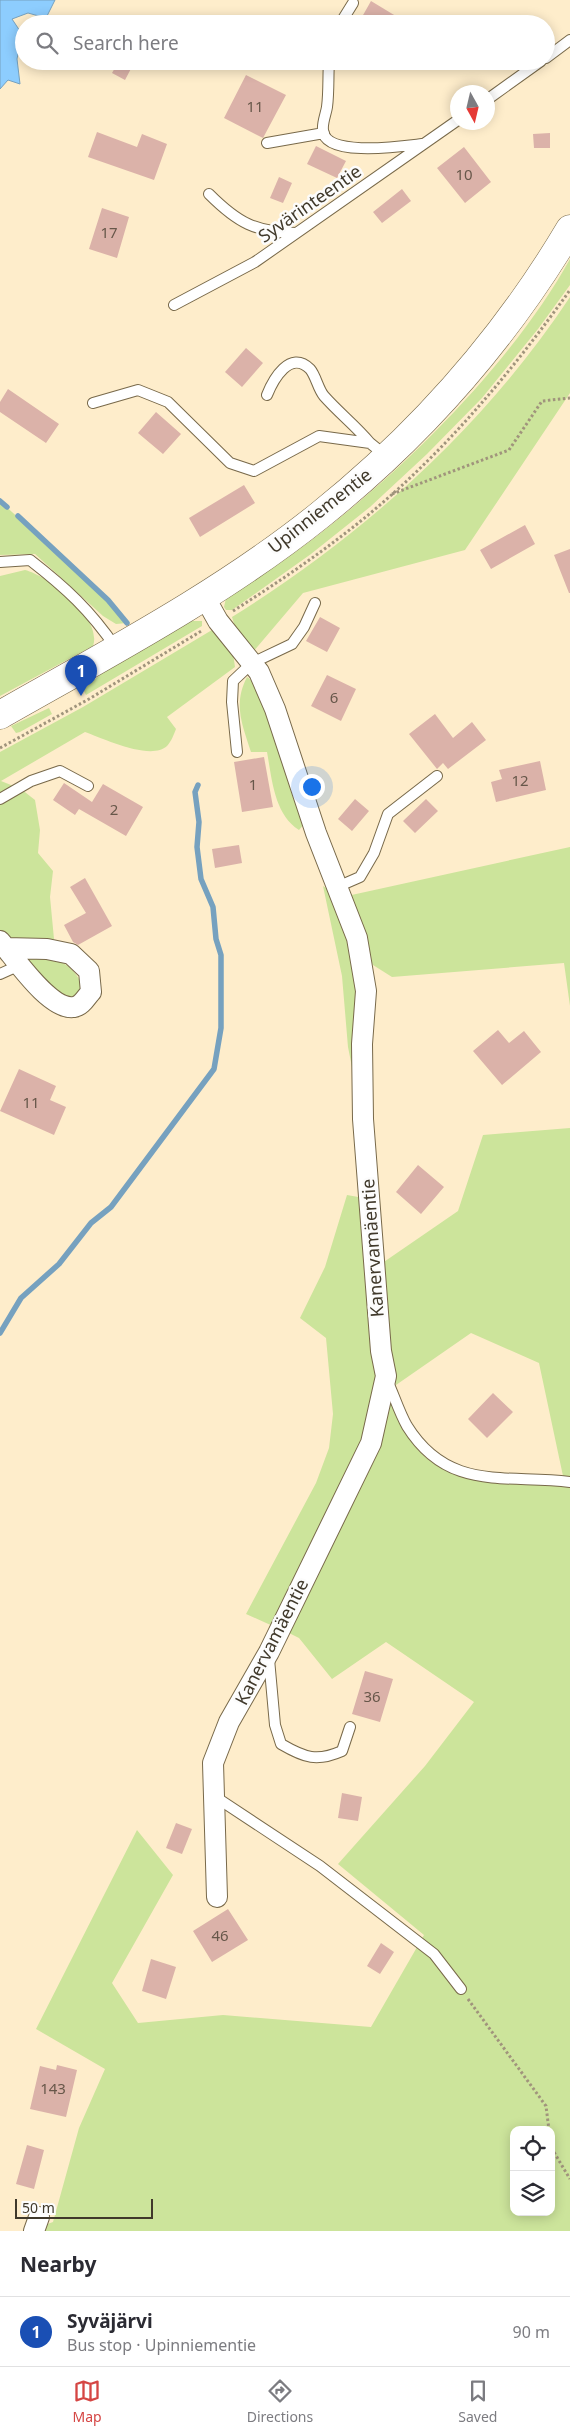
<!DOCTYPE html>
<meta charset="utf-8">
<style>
body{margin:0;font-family:"Noto Sans",sans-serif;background:#f7f7f7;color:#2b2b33}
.controls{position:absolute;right:15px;bottom:15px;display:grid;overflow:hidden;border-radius:10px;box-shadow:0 2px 12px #0003}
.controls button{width:45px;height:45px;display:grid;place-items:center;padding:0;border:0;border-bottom:1px solid #e1e1e2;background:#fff;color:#2b2b33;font:25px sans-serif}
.compass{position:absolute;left:450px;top:85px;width:45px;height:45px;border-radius:50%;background:#fff;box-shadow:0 2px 12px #0003;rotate:172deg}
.scale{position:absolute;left:15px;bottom:12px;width:138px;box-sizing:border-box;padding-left:5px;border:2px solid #40392b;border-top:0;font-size:14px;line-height:18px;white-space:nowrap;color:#40392b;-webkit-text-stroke:4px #fcfcfc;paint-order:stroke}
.you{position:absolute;left:311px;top:786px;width:18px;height:18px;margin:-12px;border:4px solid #fff;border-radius:50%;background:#1a73e8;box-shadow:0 0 0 8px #1a73e833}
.badge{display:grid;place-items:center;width:32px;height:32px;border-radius:50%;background:#d54644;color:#fff;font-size:16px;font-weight:700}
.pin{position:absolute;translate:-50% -41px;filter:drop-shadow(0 1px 2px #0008)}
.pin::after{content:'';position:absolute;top:26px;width:18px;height:15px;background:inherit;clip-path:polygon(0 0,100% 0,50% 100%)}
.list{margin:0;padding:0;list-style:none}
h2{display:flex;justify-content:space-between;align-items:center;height:65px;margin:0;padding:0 20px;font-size:21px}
h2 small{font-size:16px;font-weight:400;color:#7c7c81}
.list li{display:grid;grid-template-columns:32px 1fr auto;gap:15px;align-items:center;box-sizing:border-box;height:70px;padding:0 20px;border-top:1px solid #e1e1e2}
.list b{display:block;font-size:19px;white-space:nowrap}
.list p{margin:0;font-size:16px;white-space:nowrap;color:#7c7c81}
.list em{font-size:16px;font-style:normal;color:#7c7c81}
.icon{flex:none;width:28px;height:28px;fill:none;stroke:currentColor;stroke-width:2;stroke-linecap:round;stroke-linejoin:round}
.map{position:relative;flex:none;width:570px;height:2231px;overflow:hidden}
.search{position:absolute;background:#fff;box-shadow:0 2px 12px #0003;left:15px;right:15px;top:15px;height:55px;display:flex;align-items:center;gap:12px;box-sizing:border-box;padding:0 18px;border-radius:28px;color:#7c7c81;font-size:19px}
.sheet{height:135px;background:#fff}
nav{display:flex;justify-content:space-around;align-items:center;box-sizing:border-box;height:70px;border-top:1px solid #e1e1e2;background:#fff;font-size:14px;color:#7c7c81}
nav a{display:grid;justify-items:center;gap:2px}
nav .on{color:#d54644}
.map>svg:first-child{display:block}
</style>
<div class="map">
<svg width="570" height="2231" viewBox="0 0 570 2231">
<rect width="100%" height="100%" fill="#feedcb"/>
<path fill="#cce49b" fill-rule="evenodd" d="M570,259v26l-32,44 -56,69 -55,56 -57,53 -59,47 -79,56h-6l-2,-3 2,-9c16,-12 34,-22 51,-33 105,-72 231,-194 293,-306z
M570,297v96l-105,157 -162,43 -50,59 -17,-22 -4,-13c133,-83 251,-189 338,-320z
M0,501l108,99 19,23 -11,1 -13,-8 -68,-62 -35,1z
M25,570c24,6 78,48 68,76l-93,50v-120z
M192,621h10v5l-116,69 -3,-6 28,-23z
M212,630l7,1 13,16 3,20 -68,50 9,12c-2,5 -5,13 -9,17 -16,15 -63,-7 -82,-14l-84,49 20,8 14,11 5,30 -2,23 15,18 -3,26 4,42c-21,3 -35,6 -54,-7v-180l83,-45z
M247,677c22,13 48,118 57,147l-5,6c-25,-16 -27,-51 -32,-78h-16c-9,-28 -18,-48 -4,-75z
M49,708l3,6 -32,18 -4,1 -5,-7z
M570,847v159l-6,-43 -172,14 -19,-12 -12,-25 -14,-44z
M323,886l15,10 24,84 -2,127 -12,-60 -6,-71z
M32,955c25,5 37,5 50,29l-2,8 -10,6c-21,-7 -32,-23 -44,-40z
M570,1128v349l-7,-1 -24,-113 -68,-30 -75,52 -11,-38 -7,-81 80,-55 25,-76z
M347,1195l17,3 16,174 -12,68 -93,187 -29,-13 70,-131 13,-35 4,-34 -7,-76 -26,-20 25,-51z
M388,1391c8,20 17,45 32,61 35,37 103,31 150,34v745h-542l25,-9 26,-94 26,-59 -69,-40 101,-199 36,45 -61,108 26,40 85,-8 148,12 53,-92 -86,-71 87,-98 49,-64 -88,-60 -54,37 -33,-41 -14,-7zM514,2130h37v82h-37z"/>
<path fill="#8dcdfe" stroke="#76a1bf" d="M0,0h55l-9,18 -18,-5 -16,6 10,15 -5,25 3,25 -12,-4 -8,9z"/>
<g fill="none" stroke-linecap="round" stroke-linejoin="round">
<path stroke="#76a1bf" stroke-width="5.5" d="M0,501l7,6
M18,516l90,84 19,23
M0,1333l21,-35 38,-34 32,-41 20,-16 103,-138 7,-41v-73l-5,-16 -3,-32 -12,-28 -4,-32 2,-25 -4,-30 3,-7"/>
</g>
<path fill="#dbb2a9" d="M371,1l38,23h-51z
M119,61h16l-10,19 -13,-7z
M246,75l40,20 -23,43 -39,-20z
M97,132l40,15 5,-13 25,10 -13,36 -66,-23z
M550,133v15h-16l-1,-14z
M316,146l30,15 -9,17 -30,-14z
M464,147l27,35 -26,21 -28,-35z
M279,177l13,6 -9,20 -13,-5z
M402,189l9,12 -29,22 -9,-11z
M102,208l27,9 -12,41 -28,-9z
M246,348l17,15 -21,24 -17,-15z
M8,389l51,35 -13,19 -46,-31v-10z
M156,412l25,22 -18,20 -25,-21z
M244,485l11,18 -55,34 -11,-19z
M525,525l10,19 -44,25 -11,-19z
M570,549v44h-1l-15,-38z
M320,617l20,11 -13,24 -21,-11z
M327,675l29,14 -15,32 -30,-15z
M435,714l18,24 19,-16 14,18 -38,29 -5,-6 -6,6 -28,-35z
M264,757l9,50 -31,5 -8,-50z
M540,761l6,29 -50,12 -5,-20 11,-3 -3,-9z
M64,783l28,19 11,-18 40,23 -17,29 -47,-27 -4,6 -22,-15z
M355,799l14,12 -17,20 -14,-12z
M426,799l12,12 -23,22 -12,-12z
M239,845l3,18 -27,5 -3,-19z
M85,878l27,48 -34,19 -5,-3 -9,-17 22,-12 -16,-26z
M498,1030l11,13 15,-12 17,21 -39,33 -29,-34z
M19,1069l37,17 -6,14 16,7 -12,28 -54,-24z
M418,1165l26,22 -23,27 -25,-22z
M493,1393l20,19 -26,26 -19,-19z
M365,1671l28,8 -13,43 -28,-8z
M342,1793l20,4 -4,24 -20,-3z
M176,1823l16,6 -10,25 -16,-6z
M228,1909l20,31 -36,22 -19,-31z
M381,1943l13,9 -14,22 -13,-8z
M151,1959l25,8 -10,32 -24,-8z
M57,2065l20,5 -11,47 -36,-8 10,-43 16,4z
M27,2145l17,5 -10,39 -18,-5z"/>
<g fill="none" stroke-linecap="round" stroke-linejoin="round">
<g stroke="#78694a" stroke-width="12">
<path id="service" d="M340,24l13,-21
M546,58l24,-18
M329,61c-1,15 0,31 -2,46 -1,7 -5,16 -4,23 1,28 81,16 99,14
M488,99l53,-38
M267,143l57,-10
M209,194c29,29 46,38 87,39
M174,305l81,-43 203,-142
M267,395c6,-15 23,-46 43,-26 6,7 8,20 14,27 15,17 32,30 46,47
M93,403l45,-13 30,12 62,61 24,8 65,-35 51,7 16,13
M0,562l30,-2c36,28 60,50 86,88
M237,752l-5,-50 1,-21 19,-18 40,-19 12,-17 11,-24
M0,799l31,-18 29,-10 28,15
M337,887l23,-10 14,-24 14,-39 49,-38
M0,974l20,-9
M387,1380c7,15 12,32 20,46 41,66 98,48 163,56
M269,1659l6,66 6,19c24,14 36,18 61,7l8,-24
M214,1796l106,70 114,88 27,35"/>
</g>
<g stroke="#78694a" stroke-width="22">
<path id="minor" d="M204,596l14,25 41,51 16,37 41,124 41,105 9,53 -4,53 1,75 18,232 5,25 -15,67 -102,209 -40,70 -16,41 4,134
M0,941c15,17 50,70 74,66 8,-1 12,-10 17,-15l-2,-21 -18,-17 -24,-5 -41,-1
M34,2231l5,-14"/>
</g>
<g stroke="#78694a" stroke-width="29">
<path id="secondary" d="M0,715c109,-62 223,-122 320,-200 101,-81 184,-175 250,-286"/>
</g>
<path stroke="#a0947c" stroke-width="3" stroke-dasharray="2.5 2.5" stroke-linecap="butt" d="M392,494l117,-44 33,-49 28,-3
M233,611c38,-24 75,-49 110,-76 89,-68 163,-155 227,-245
M0,748l89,-49 114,-69
M468,1999l78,107 3,24
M551,2143l1,6 18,30"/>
<use href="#service" stroke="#fff" stroke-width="10"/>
<use href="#minor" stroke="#fff" stroke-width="20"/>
<use href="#secondary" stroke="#fff" stroke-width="28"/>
</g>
<g text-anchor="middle" stroke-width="5" stroke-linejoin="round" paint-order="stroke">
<g font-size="15" fill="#67574a">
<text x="255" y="112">11</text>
<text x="464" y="180">10</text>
<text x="109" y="238">17</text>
<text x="334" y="703">6</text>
<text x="520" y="786">12</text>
<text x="253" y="790">1</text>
<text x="114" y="815">2</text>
<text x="31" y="1108">11</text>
<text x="372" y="1702">36</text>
<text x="220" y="1941">46</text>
<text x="53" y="2094">143</text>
</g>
<g font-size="18" fill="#40392b" stroke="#fcfcfc">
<text transform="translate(310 204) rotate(-35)" y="6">Syvärinteentie</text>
<text transform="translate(320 511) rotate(-38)" y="6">Upinniementie</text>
<text transform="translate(373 1248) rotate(-94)" y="6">Kanervamäentie</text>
<text transform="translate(272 1642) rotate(-63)" y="6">Kanervamäentie</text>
</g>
</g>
</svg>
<div class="controls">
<button><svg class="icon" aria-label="locate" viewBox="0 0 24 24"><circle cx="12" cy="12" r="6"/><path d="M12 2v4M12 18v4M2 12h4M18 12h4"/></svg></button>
<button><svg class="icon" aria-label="layers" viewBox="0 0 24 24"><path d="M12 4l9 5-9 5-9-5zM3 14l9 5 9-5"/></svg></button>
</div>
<svg class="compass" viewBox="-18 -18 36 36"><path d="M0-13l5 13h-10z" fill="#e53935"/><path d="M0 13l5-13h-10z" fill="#7c7c81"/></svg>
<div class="scale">50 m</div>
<div class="you"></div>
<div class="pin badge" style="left:81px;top:696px;background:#1a4fb4">1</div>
<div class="search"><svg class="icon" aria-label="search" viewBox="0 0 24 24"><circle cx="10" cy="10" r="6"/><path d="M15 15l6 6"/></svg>Search here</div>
</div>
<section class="sheet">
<h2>Nearby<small></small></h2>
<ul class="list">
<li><span class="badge" style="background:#1a4fb4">1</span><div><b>Syväjärvi</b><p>Bus stop · Upinniementie</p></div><em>90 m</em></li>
</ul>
</section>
<nav>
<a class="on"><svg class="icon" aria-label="map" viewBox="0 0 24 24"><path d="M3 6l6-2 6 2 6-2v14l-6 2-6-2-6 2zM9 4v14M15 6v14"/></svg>Map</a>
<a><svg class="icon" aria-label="directions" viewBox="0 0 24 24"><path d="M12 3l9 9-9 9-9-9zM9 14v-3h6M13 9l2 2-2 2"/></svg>Directions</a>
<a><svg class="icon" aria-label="saved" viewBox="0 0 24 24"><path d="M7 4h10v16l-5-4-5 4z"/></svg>Saved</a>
</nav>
